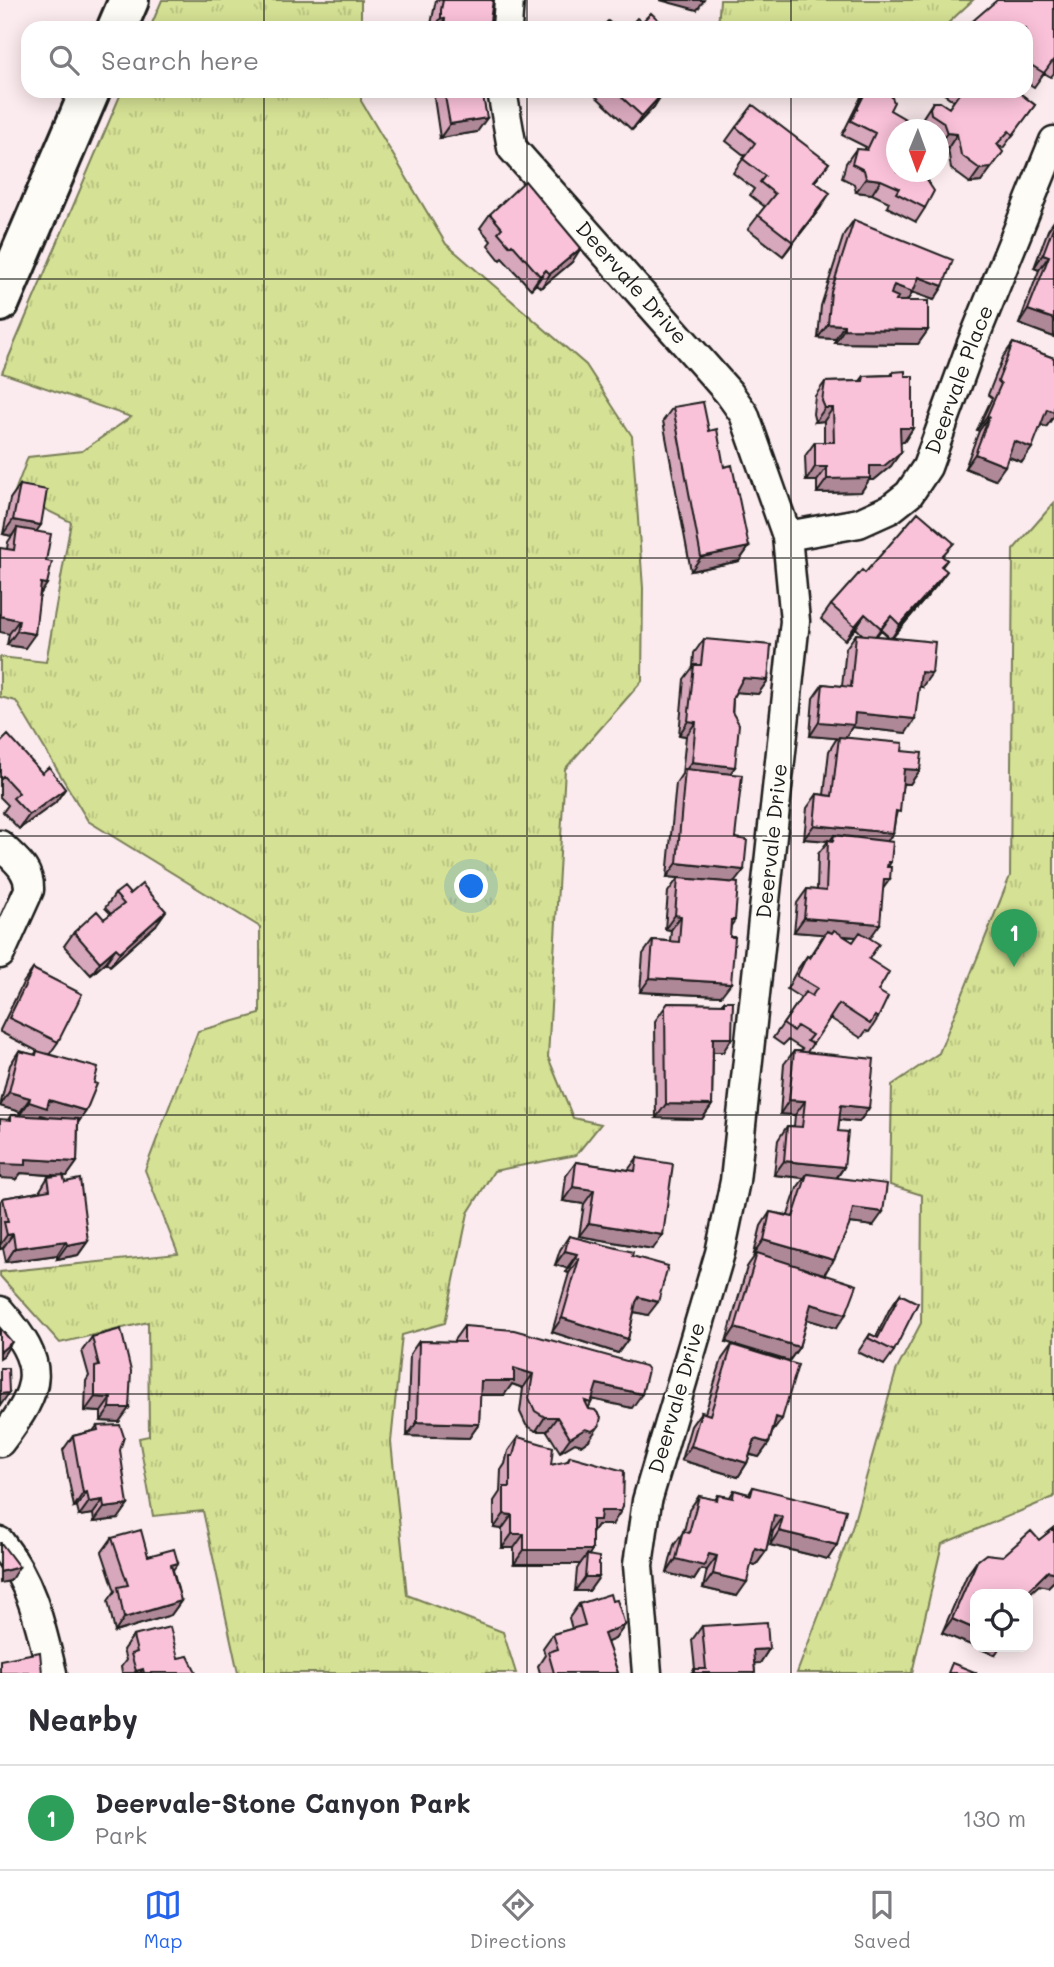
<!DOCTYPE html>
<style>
body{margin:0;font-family:Mali,sans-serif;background:#f7f7f7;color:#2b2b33}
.controls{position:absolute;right:21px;bottom:21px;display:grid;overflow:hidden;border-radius:14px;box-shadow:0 4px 18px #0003}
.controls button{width:63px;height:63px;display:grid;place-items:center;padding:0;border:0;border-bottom:2px solid #e1e1e2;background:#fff;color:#2b2b33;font:35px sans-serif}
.compass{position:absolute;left:886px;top:119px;width:63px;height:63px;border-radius:50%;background:#fff;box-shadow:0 4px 18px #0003;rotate:181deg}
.you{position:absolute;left:472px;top:887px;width:24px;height:24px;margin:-18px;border:5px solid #fff;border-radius:50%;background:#1a73e8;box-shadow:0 0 0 10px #1a73e833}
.badge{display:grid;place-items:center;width:46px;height:46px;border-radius:50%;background:#2563eb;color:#fff;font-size:23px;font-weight:700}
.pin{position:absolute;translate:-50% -58px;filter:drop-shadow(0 2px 4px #0008)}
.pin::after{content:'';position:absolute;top:37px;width:24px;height:21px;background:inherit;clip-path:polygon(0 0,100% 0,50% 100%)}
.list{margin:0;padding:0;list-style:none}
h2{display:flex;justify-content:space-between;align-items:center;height:91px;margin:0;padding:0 28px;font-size:30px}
h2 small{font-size:23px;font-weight:400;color:#7c7c81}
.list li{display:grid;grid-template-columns:46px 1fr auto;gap:21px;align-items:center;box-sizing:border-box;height:105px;padding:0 28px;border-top:2px solid #e1e1e2}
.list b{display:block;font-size:26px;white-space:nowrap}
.list p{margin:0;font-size:23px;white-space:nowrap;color:#7c7c81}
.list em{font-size:23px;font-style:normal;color:#7c7c81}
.icon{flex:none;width:38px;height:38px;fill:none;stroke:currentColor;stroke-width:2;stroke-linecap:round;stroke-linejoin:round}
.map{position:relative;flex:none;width:1054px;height:1673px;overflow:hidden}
.search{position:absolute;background:#fff;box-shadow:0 4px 18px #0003;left:21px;right:21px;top:21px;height:77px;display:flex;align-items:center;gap:18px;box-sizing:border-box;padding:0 24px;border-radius:21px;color:#7c7c81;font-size:26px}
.sheet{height:196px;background:#fff}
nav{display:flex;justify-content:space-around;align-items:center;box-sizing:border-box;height:98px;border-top:2px solid #e1e1e2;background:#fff;font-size:19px;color:#7c7c81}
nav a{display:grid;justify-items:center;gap:4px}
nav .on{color:#2563eb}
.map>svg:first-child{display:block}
</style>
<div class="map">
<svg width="1054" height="1673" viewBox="0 0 1054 1673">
<defs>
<pattern id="grass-tufts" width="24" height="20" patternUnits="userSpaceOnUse" patternTransform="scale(1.75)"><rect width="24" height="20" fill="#d5e194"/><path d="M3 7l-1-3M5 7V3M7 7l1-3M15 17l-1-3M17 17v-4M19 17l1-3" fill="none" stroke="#b6c07f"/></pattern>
</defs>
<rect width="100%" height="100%" fill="#fcebee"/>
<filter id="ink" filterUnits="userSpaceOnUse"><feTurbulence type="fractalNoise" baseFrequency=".0143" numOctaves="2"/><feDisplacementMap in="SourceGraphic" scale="14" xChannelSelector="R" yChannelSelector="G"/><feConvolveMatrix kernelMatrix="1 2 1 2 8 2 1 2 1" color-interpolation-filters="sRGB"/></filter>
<g filter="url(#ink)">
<path fill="url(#grass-tufts)" stroke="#787e58" stroke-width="2" d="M162,0h199v28h-211z
M720,0h253l-28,26 -7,2h-220z
M122,91h239v10l85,143 140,121 46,71 11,152 -1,93 -77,88 -17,288 25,61 28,6 -25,31 -82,16 -26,42 -23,110 -43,12 -11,107 16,153 96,37 13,41h-278l-35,-162 -50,5 -14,-78 10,-2 -1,-114 -88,21 -60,-67v-4l178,-18 -33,-84 53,-139 62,-17v-87l-172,-106 -72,-120 -16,-4v-40l46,5 25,-140 -57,-28 14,-37 54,-6 49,-34 -129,-44z
M1054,503v994l-112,47 -30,129h-115l55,-145 44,-157 25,-48 1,-128 -32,-10 2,-100 47,-32 71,-177 3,-326z"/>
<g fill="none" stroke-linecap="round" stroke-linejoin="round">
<g stroke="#1c1c1c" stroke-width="33">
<g id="minor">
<path d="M507,28l2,-28"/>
<path id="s1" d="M502,91l10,57 217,245 15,21 43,122 8,85 -60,560 -15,72 -73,248 -9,64 9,108"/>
<path id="s2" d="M787,536l72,-13 31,-14 19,-15 18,-27 44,-121 83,-205"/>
<path d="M0,845c14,14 30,24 29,45l-29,64"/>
<path d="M0,1311c48,55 42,76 0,131"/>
<path d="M0,1542c32,41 40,81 52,131"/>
</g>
</g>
<g stroke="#1c1c1c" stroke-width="44">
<path id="secondary" d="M117,28l12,-28
M0,302l90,-211"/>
</g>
<use href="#minor" stroke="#fdfcf7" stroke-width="28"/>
<use href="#secondary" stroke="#fdfcf7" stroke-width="38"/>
</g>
<path fill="#d7a7bb" stroke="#1c1c1c" stroke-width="2" fill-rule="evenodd" d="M436,0h57l-4,28h-58v-4z
M1054,0v73l-3,4 -7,-4 -10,14 -8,-5v-54h-60l2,-3z
M433,91h49l-5,41 -37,6z
M590,91h71l-7,16 -22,23z
M864,91h25l1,19 36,69 -1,29 -9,14 -29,-15 2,-5 -17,-8 -16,-2 -2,-8 -12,-6 4,-15 10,-14 8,1 2,-3 -24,-12z
M940,91h77l18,14 -32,43 -4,-3 -1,1 -17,36 -11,1 -19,-14 -3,-21 -9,-1v-17h-15l-2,-2 -2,-6 13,-20 16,6 5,-7z
M736,127l93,36 -14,19 6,25 -38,49 -35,-27 17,-22 -15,-12 4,-6 -21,-16 12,-17 -19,-15z
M490,214l82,48 -31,26 -5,-4 -5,5 -29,-31 -2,2 -12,-15 3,-4 -11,-13z
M854,220l89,66 -9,14 -21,-8 -6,9 21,29 -10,14 -83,-1v-4l-17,-1 3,-32 23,-72z
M1054,221v116l-35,-13 20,-54 -5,-2 14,-38z
M1013,343l41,15v58l-8,11 -5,-2 -19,37 -14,-5 -13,23 -30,-12 14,-37 -2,-1 15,-32 -4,-3 15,-38z
M893,372l20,56 -9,14h-3l-10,24 -17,14h-5l-8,12 -44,1v-12h-11l-1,-25 10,-14h9v-21l-9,1 -2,-8 2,-18 10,-14 35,-1 4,-5 27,-1z
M673,407l36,24 15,36 25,80 -10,14 -48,10 -28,-150z
M20,485l16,47 4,64 -15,52 -18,-3 2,-11 -2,-85 1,-7 4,-6 -9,-2 7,-35z
M943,557l4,3 -5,7 -5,18 -45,53 30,49 -3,-1 -13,47 -54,-6 -7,10 57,14 18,19 -10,14h-7l-8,36 -2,13 -6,8 4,21 -3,5 -5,21 -13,50h-1v21l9,32v27l-9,14 -3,-1 -5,7 -31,-20 -23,34 62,56 -10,14 -20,-2 -1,11 6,36 -7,11 36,48 -23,-3 -25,51 11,54 -29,-9 -8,28 -10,14 -63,-19 21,-75 9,-13h-2l7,-28 9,-14 18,3 9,-27 7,-10 -30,-3 4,-35 9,-14h7l1,-11 -15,-1 4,-50 10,-13h6l2,-2 -14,-9 -5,5 -10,-7 28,-40 -14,-9 10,-19 10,-14 2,1 15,-23 -30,-2 3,-29 10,-14 10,1 1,-36 10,-13 -24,-2 3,-31 10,-14 7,1 5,-44 8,-13 -27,-2 3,-38 10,-14 19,2 4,-38 10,-14 7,1 -7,-7 -11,12 -24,-21 10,-14 34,-32zM881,630l8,7 -13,-1zM843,936l14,1 -4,5z
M704,639l64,41 -10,14 -22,-2 -3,5 -3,77 5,64v82l-4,6 -10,70 -81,-4 3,-38 10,-14 17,1 1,-11 -6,-1 3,-37 10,-14 -11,-1 9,-94 6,-9 4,-38 -7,-1 5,-56 9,-12 1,-14z
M0,743l65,46 -10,14 -36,26 -16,-17 5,-7 -8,-8z
M115,894l41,31 -46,41 -4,-4 -15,13 -27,-29 10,-14 30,-13 7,-5 -6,-6z
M33,969l25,73 -9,13 37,56 -8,12 -1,39 -10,14h-3l1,6 23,59 -10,14 -21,4v-4l-51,7 -3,-14 -3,1v-47l3,-4 36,-6 9,-15 10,-1 -37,-3 -5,6 -8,-59 3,-5h8l1,-3 -20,-6 10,-41 9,-14 15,4 3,-4 2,1 -39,-20v-2l23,-47z
M724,1001l-1,51h-10l-1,53 -10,14 -46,-1 -1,-97 13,-18 53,1z
M637,1158l16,91 -74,-13 5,-32 -21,-3 3,-25 10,-14 52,8z
M569,1236l63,20 16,59 -14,-3 -6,27 -10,14 -66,-21 17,-59 -3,-1 1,-4 -12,-3 5,-15z
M900,1294l-6,57 -10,14 -26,-13 12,-18 6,3 14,-29z
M464,1326l168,82 -39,-9 -4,8v33l-7,5 -7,-2 -15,9 -13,-21h-11l-10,-6 -6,-13 3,-24 -11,-4 -8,11h-24l-1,29 -10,14 -62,-2 3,-82 9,-13 35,1v-2z
M92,1337l37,71 -10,14 -18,-1v-9l-16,-1 1,-30 3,-5 -7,-25z
M732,1345l40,88 -3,10 -10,14 -9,-2 -3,8 -9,14 -57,-17 10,-34 10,-14 4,1 17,-54z
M97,1426l23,24 -2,69 -24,3 -1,-8 -14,2 -2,-10 -3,1 -11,-57 10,-14 20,-5z
M518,1437l33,28 15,-3 4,-6 42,69h-15l-5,6 -3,24 10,22 -10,14h-14l2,-22 3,-5h-66v-16h-12v-19l-8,-1v-27l6,-9 1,-22 4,-6 3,-13z
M753,1487l75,72 -58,-14 3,-14 -2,-1 -5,21 -10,14 -5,-1 -14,32 -34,-8 4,-18 -6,-1 -7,11 -27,-7 7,-28 10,-14 5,-21 10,-14 16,4 3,-5 12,2 4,-7 15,4z
M1054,1528v53l-6,6 -9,-2 -64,9 20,61 -53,-22 25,-58 10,-14 26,-5 36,-16z
M112,1538l36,18 30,7 -5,7 8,31 -10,14 -56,17 -7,-31 7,-10 -13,-39z
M612,1601l13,24 -10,14 -8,3 11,31h-78l-2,-7 7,-11 -2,-7 10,-14 19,-5 -3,-11 10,-14z
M702,1626l67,23 -9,14h-6l1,10h-64l4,-4 -3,-29z
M133,1636l45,22 17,15h-73l-1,-6 5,-7 -3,-10z"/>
<path fill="#af8898" stroke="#1c1c1c" stroke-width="2" d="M660,0h44l-7,10z
M441,18l4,1 -6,9h-5z
M663,93l-9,14 -22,23 10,-14z
M487,118l-10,14 -37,6 10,-14z
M947,133l10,1 -9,14 -9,-1v-3z
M1003,152l-22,30 -11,1 10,-14z
M866,178l15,2 -9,14 -16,-2z
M830,193l-9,14 -38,49 10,-14z
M581,248l-9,14 -31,26 9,-14z
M1043,254l6,2 -10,14 -5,-2z
M546,270l-10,14 -5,5 9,-13z
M919,277l24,9 -9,14 -25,-9z
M894,285l19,7 -10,14 -19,-7z
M1028,310l26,9v18l-35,-13z
M828,324l16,1 -9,14 -17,-1z
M844,329l84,1 -10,14 -83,-1z
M825,408h8l-9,13 -9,1z
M1047,409l7,3v4l-8,11 -9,-4z
M987,416l2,1 -10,14 -2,-1z
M900,428h13l-9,14h-13z
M1014,441l18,7 -10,14 -18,-7z
M901,452l-10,14 -17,14h-5l-8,12 -44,1 10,-14 43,-13z
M975,454l30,12 -10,14 -30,-12z
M815,467h12l-10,14h-11z
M13,520l28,5 -10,14 -14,-11 -5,8 -9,-2z
M749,547l-10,14 -48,10 10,-14z
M947,571l-10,14 -46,54 9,-14z
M41,583l6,1 -9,14z
M865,614l-9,14 -11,12 10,-14z
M0,616l19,4 -10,14 -9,-2z
M891,616l-10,14 -10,12 10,-14z
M17,631l18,3 -10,14 -18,-3z
M921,672l11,1 -10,14 -11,-1z
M743,678l25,2 -10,14 -24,-2z
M855,713l60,6 -9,14 -54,-6 -8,12 -34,-3 9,-14z
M688,721l8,1 -10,14 -7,-1z
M692,762l43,5 -10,13 -40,-9z
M904,769l16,1 -10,14 -16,-1z
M65,789l-10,14 -36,26 10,-14z
M814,825l79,8 -9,13 -50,-11 -4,6 -26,-2z
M677,863l67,7 -10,13 -67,-6z
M884,879h6l-10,14z
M166,911l-10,14 -46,41 10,-14z
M675,915l6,1 -10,14 -6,-1z
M804,918l76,6 -10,14 -76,-6z
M116,948l-10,14 -15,13 9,-13z
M650,978l81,5 -10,13 -81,-4z
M713,1038h19l-9,14h-20z
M9,1092l21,6 -10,14 -20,-6z
M49,1100l37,11 -10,14 -35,-10 -4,6 -18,-5 10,-14z
M789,1100l16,1 -10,14 -15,-1z
M666,1104l46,1 -10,14 -46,-1z
M841,1105l28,3 -10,14 -28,-3z
M26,1159l51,3 -10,14 -46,-3 -5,6 -16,-1v-14z
M784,1161l60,6 -10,14 -27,-7 -3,4 -30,-3z
M573,1187l21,3 -10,14 -21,-3z
M853,1208l30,4 -10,14 -30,-4z
M589,1223l74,12 -10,14 -74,-13z
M13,1234l-10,14 -3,1v-4l7,-10z
M764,1240l70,20 -10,14 -70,-20z
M66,1241l-9,14 -51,7 9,-14z
M88,1241l-10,14 -21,4 10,-14z
M565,1251l12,3 -10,14 -12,-3z
M575,1258l4,1 -10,14 -3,-1z
M639,1297l19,5 -10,13 -18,-4z
M811,1304l35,10 -10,14 -34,-10z
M562,1318l66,21 -10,14 -66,-21z
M735,1328l64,19 -10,14 -63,-19z
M12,1342l-9,14 -3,2v-6z
M514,1368l19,6 -10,14 -11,-4 -8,11h-33l10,-14z
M597,1384l45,10 -10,14 -45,-10z
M9,1393l-9,13v-12z
M95,1397l16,1 -10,14 -16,-1z
M110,1408h19l-10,14 -18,-1z
M545,1417h12l-10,14h-11z
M776,1417l6,2 -10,14z
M417,1422l62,2 -10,14 -62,-2z
M599,1426l-10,14 -7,5 -7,-2 -15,9 10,-14 15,-9z
M755,1439l14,4 -10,14 -14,-4z
M691,1446l56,17 -9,14 -57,-17z
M87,1492l-10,14 -3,1 9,-14z
M103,1500l-10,14 -14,2 10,-14z
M128,1505l-10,14 -24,3 10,-14z
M601,1511h20l-9,14h-15l-6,9 1,-14z
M504,1514l8,1 -10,14 -8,-1z
M774,1515l9,2 -10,14 -8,-2z
M779,1531l58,14 -9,14 -58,-14z
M512,1534h12l-10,14h-12z
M755,1548l11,3 -10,14 -11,-3z
M524,1550h68l-5,8v-3l-7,9h-66z
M709,1554l8,2 -10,14 -6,-1 -7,11 -27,-7 9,-14z
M19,1567l-9,14 -10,2v-11z
M1048,1571l6,1v9l-6,6 -9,-2 -11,10v-1h-4z
M713,1574l34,8 -10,14 -34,-8z
M585,1577h14l-10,14h-14z
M181,1601l-10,14 -56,17 9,-14z
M952,1619l23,10v18h25l-5,8 -53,-22z
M625,1625l-10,14 -21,9 10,-14z
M769,1649l-9,14 -17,1 10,-14z
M143,1669l-3,4h-6l2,-2z"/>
<path fill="#fac2d9" stroke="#1c1c1c" stroke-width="2" d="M443,0h50l-4,28h-45l1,-9 -4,-1v-8z
M997,0h57v59l-10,14 -18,-11v-34h-53l-5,-3z
M651,13l15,14 -2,1h-36l9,-10 5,4z
M608,21l8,7h-15z
M444,91h38l5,27 -37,6z
M615,91h46l2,2 -21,23z
M866,91h23l5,11 -4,8 17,10 8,10h-18v42h32l-3,7 8,12 -9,17 -29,-15 3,-5 -18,-8 -15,-2 -2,-8 -12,-6 4,-15 11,1 8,-17 -24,-12z
M961,91h56l18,14 -22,30 -4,-4 -12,13 6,8 -12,16 -11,1 -19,-14 -4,-21 -10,-1 -4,-11 -12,-8 -1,-6 3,-6h7l9,6z
M753,105l76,58 -15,18 16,12 -37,49 -35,-27 17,-21 -15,-12 5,-6 -22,-17 12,-16 -19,-16z
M525,181l56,67 -31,26 -4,-4 -6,6 -28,-32 -2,2 -12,-14 4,-4 -12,-14z
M854,220l99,40 -10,26 -24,-9 -6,15 -19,-7 -3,9 7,3 -2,4h32v29l-84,-1v-4l-16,-1 3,-32z
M1054,225v94l-26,-9 21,-54 -6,-2z
M1013,343l41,15v54l-7,-3 -15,39 -18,-7 -9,25 -30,-12 14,-37 -2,-1 14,-32 -3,-3z
M905,371v5h8v52h-13l1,24 -17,14h-14v12l-43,1v-12h-12v-25h19l-1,-34h-8l-3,-7 3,-19 38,-1 1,-5 29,-1v-3z
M703,402l6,29 8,-2 7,38 8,-2 17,82 -48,10 -28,-150z
M20,485l27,5 -6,35 -28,-5z
M918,512l36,31 -12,13 5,4 -6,6 6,5 -47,54 -9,-9 -10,12 -16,-14 -10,12 -24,-21 31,-35 3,3z
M17,528l34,6 -5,27 6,1 -5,22 -6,-1 -6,51 -18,-3 2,-11 -19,-4v-68l14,2z
M856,634l79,8 -3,31 -11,-1 -6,47 -60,-6 -1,12 -35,-3 4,-38 28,3z
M704,639l67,6 -3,35 -25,-2 -10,19 -1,15 7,12 -4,43 -43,-5 4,-40 -8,-1 6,-56h7z
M8,735l34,38 7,-6 16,22 -36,26 -16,-17 6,-5 -16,-17 -3,3v-36z
M839,737l64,6 -1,8 20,2 -2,17 -16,-1 -4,43 -4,-1 -3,22 -79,-8 3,-31 15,2z
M685,769l57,6 -7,63 12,2 -3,30 -67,-7z
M834,835l59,7 -2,20h-3l-1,5h4l-1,12h-6l-4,45 -76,-6 3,-29 19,2 2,-51 5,1z
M678,878l60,5 -3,37h-4l-1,17h5l-4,46 -81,-5 3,-38 26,2 2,-26 -6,-1z
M142,884l24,27 -46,41 -4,-4 -16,14 -26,-30 23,-21 7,8 20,-15 -9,-10 9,-7 6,7z
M834,930l19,12 7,-10 19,12 -10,15 20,13 -11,19 10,6 -10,21 -3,-2 -5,8 -31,-20 -26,40 -6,-3 5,-6 -15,-9 -4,5 -10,-7 22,-32 7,4 5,-8 -20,-12 10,-20 3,2 17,-27 5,2z
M33,969l49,25 -24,48 -49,-24z
M724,1001h9l-1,37h-19l-1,67 -46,-1 -1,-97 3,-4 56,1z
M19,1051l17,4 1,-4 61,17 -4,15 3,1 -11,27 -37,-11 -2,8 -18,-6 1,-4 -21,-6z
M794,1051l80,8 -5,49 -28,-3 -3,26 10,1 -4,35 -60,-6 3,-35 15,1 3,-26 -16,-1z
M11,1115l67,4 -1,43 -51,-3v6l-26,-1v-45l11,1z
M637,1158l36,6 -10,71 -74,-12 5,-33 -21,-3 3,-25 59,9z
M807,1174l80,10 -4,28 -30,-4 -4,18 -15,34 -70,-20 6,-28 23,5z
M63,1175l2,7 15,-3 8,62 -21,4 -1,-4 -51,7 -2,-14 -6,1 -3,-13h4l-5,-24 47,-8 -2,-13z
M569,1236l64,16 -1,4 36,10 -10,36 -19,-5 -3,5 -8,37 -66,-21 17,-59 -4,-1 2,-4 -12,-3z
M757,1253l100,32 -11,29 -35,-10 -12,43 -64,-19z
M900,1294l18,9 -24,48 -26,-13 2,-4 8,4z
M464,1326l50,4 131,36 3,4 -6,24 -45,-10 -6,19 -6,-2 4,8 6,1 6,7 -2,9 -7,5 -7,-2 -15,9 -13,-21h-12l-10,-6 -6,-13 4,-24 -19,-6v13h-33l-2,43 -62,-2 2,-81 45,1z
M0,1328l12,14 -12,10z
M121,1329l10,42 -2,37h-19l1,-10 -16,-1v-30l4,-1 -7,-29z
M732,1345l66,20 -16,54 -6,-2 -7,26 -14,-4 -8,24 -56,-17 10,-34 9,3z
M0,1368h8l1,25 -9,1z
M120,1425l4,12 -4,13 8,55 -24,3 -1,-8 -14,2 -2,-10 -4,1 -10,-57 25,-6 -1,-4z
M518,1437l35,10 -2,18 17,-4 2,-5 54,15 -1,36 -2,4h-20l-1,9h-8v30h-68v-16h-12v-19l-8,-1v-27h6v-31h3z
M753,1487l93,23 -9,35 -58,-14 4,-14 -9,-2 -8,36 -11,-3 -8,34 -34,-8 4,-18 -8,-2 -5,12 -28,-7 7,-28 6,2 10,-37 18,4 1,-5 15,3 1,-8 17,5z
M1054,1528v44l-6,-1 -23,23h-50v35l-23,-10 25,-58 9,-7 17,2 28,-25 8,9z
M141,1530l7,26 26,-7 4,14 -7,2 10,36 -57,17 -6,-31 10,-2 -16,-47z
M0,1543h1l18,24 -19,5z
M587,1555l12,2v20h-14z
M610,1594l2,7 5,-1 8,25 -21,9 14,39h-64l-6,-21 10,-3 -5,-15 32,-9 -6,-21z
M767,1622l2,27 -16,1 2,23h-61v-4h12l-4,-43z
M170,1627l8,31 10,-2 8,16 -1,1h-51l-1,-4 -7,2 -5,-17 6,-2 -4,-16z
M40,1652l2,21h-42v-13z
M952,1663l25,10h-29z"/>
</g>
<path fill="none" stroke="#1c1c1c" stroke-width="2" stroke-opacity="0.55" d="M264,0v28M527,0v28M791,0v28M264,91v1582M527,91v1582M791,91v1582M0,279h1054M0,558h1054M0,836h1054M0,1115h1054M0,1394h1054"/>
<g text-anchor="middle" stroke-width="6" stroke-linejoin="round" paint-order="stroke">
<g font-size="21" fill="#1c1c1c" stroke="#fdfcf7">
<text dy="7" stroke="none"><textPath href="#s1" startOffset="238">Deervale Drive</textPath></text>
<text dy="7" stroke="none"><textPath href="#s2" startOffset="257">Deervale Place</textPath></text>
<text transform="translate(772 841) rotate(-84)" y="7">Deervale Drive</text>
<text transform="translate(677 1398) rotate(-74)" y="7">Deervale Drive</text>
</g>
</g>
</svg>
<div class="controls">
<button><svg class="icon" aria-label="locate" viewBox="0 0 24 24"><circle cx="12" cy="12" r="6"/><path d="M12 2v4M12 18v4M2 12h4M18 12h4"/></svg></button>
</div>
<svg class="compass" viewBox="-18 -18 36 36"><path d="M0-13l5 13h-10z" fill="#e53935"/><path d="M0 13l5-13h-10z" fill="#7c7c81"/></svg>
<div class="you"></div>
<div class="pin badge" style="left:1014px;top:967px;background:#2e9e5b">1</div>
<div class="search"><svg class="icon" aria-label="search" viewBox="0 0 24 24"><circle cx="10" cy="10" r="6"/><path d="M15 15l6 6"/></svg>Search here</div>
</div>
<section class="sheet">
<h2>Nearby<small></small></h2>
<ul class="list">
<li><span class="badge" style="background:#2e9e5b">1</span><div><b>Deervale-Stone Canyon Park</b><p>Park</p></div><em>130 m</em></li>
</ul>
</section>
<nav>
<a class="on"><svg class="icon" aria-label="map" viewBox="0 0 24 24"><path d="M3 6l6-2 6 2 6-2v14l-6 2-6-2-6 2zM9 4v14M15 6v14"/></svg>Map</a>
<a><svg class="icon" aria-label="directions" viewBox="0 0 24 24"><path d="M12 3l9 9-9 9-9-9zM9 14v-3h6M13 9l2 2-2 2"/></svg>Directions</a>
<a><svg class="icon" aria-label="saved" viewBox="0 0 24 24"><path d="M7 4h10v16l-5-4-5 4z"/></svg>Saved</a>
</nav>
